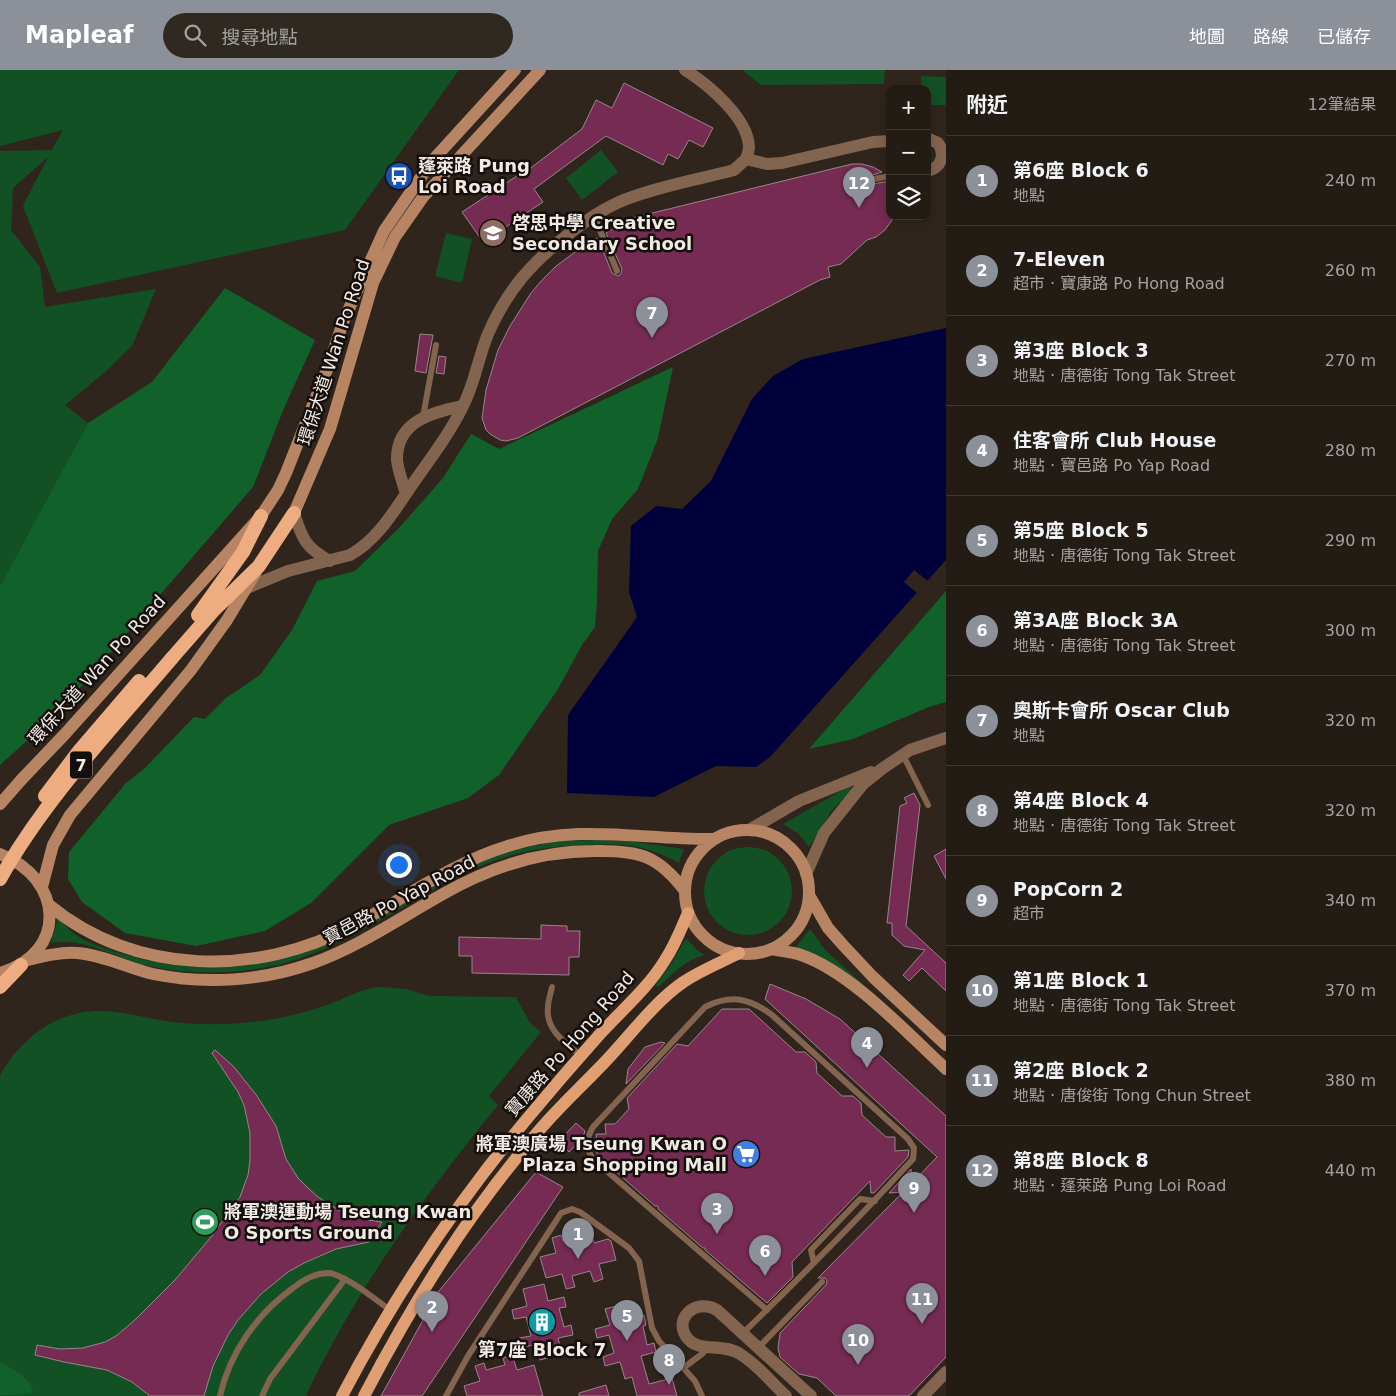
<!DOCTYPE html>
<html lang="zh-TW">
<meta charset="utf-8">
<style>
body{margin:0;font-family:"DejaVu Sans","Noto Sans TC",sans-serif;background:#2f2922;color:#f1f3f6}
.controls{position:absolute;right:15px;top:15px;display:grid;overflow:hidden;border-radius:10px;box-shadow:0 2px 12px #0003}
.controls button{width:45px;height:45px;display:grid;place-items:center;padding:0;border:0;border-bottom:1px solid #403a34;background:#231c15;color:#f1f3f6;font:25px sans-serif}
.you{position:absolute;left:398px;top:794px;width:18px;height:18px;margin:-12px;border:4px solid #fff;border-radius:50%;background:#1a73e8;box-shadow:0 0 0 8px #1a73e833}
.badge{display:grid;place-items:center;width:32px;height:32px;border-radius:50%;background:#8c9099;color:#fff;font-size:16px;font-weight:700}
.pin{position:absolute;translate:-50% -41px;filter:drop-shadow(0 1px 2px #0008)}
.pin::after{content:'';position:absolute;top:26px;width:18px;height:15px;background:inherit;clip-path:polygon(0 0,100% 0,50% 100%)}
.list{margin:0;padding:0;list-style:none}
h2{display:flex;justify-content:space-between;align-items:center;height:65px;margin:0;padding:0 20px;font-size:21px}
h2 small{font-size:16px;font-weight:400;color:#a3a1a0}
.list li{display:grid;grid-template-columns:32px 1fr auto;gap:15px;align-items:center;box-sizing:border-box;height:90px;padding:0 20px;border-top:1px solid #403a34}
.list b{display:block;font-size:19px;white-space:nowrap}
.list p{margin:0;font-size:16px;white-space:nowrap;color:#a3a1a0}
.list em{font-size:16px;font-style:normal;color:#a3a1a0}
.icon{flex:none;width:28px;height:28px;fill:none;stroke:currentColor;stroke-width:2;stroke-linecap:round;stroke-linejoin:round}
.map{position:relative;flex:none;width:946px;height:1326px;overflow:hidden}
header{display:flex;align-items:center;gap:30px;box-sizing:border-box;height:70px;padding:0 25px;background:#8c9099;color:#fff}
header strong{font-size:24px}
nav{display:flex;gap:28px;margin-inline-start:auto;font-size:18px}
.search{width:350px;height:45px;background:#2f2922;display:flex;align-items:center;gap:12px;box-sizing:border-box;padding:0 18px;border-radius:28px;color:#a3a1a0;font-size:19px}
main{display:flex}
aside{flex:1;background:#231c15}
.map>svg:first-child{display:block}
</style>
<header>
<strong>Mapleaf</strong>
<div class="search"><svg class="icon" aria-label="search" viewBox="0 0 24 24"><circle cx="10" cy="10" r="6"/><path d="M15 15l6 6"/></svg>搜尋地點</div>
<nav><a>地圖</a><a>路線</a><a>已儲存</a></nav>
</header>
<main>
<div class="map">
<svg width="946" height="1326" viewBox="0 0 946 1326">
<rect width="100%" height="100%" fill="#2f251c"/>
<path fill="#125124" d="M0,0h459l-114,160 -288,63 -34,-87 25,-49 -35,31 -2,42 29,37 5,40 111,-18 -24,57 -28,27 -39,32 23,18 -88,163v-435l52,-1 11,-20 -63,16z
M742,0h143l-1,14 -123,1z
M921,6l25,1v28h-19v-16h-6z
M601,80l17,22 -36,28 -16,-22z
M446,163l26,6 -10,44 -27,-7z
M850,716l2,3 -22,24 -21,34 -10,-13 -16,-10z
M594,770l35,1 55,8 -5,14c-35,-19 -56,-20 -95,-18 -29,1 -58,5 -85,14 -72,25 -131,78 -204,101 -44,14 -97,16 -142,7 -34,-6 -68,-31 -102,-24l6,-22v-6c15,22 32,28 56,36 59,19 110,20 170,8l168,-84 51,-21 29,-8 30,-5z
M704 821a44 44 0 1 1 88 0a44 44 0 1 1-88 0Z
M810,859l16,22 56,50 -61,-44 -25,-10z
M686,868l12,13 7,4c-19,4 -33,20 -47,32l-3,-2 15,-19z
M381,917l25,2 23,7 87,1 14,26 11,9 -52,64 9,9c-73,89 -143,186 -192,291h-306v-320c22,-42 65,-71 114,-64 20,2 40,8 60,10 25,3 51,3 76,0 25,-2 51,-8 74,-16 19,-6 37,-18 57,-19z"/>
<path fill="#10622a" d="M225,218l90,52 -31,68 -31,79 -193,224 -60,54v-179l88,-163 64,-41z
M673,297l-15,71 -20,51 -26,30 -14,32 -1,51 -2,25 -13,18 -24,44 -59,86 -31,23 -79,27 -78,78 -46,28 -69,15 -71,-13 -43,-31 -14,-23 1,-27 57,-69 19,-15 49,-51 11,2 21,-21 34,-23 32,-45 25,-49 38,-10 44,-43 44,-50 28,-44 28,15z
M946,521v111l-17,5 -76,32 -44,10z
M0,1292c11,6 28,15 33,27l-2,4 -17,2h-14z"/>
<path fill="#00003b" d="M946,258v232l-176,197 -14,10 -40,-1 -62,31 -87,-4 1,-78 69,-98 -8,-25 2,-66 25,-20 26,3 29,-28 41,-82 21,-23 30,-17z"/>
<path fill="#2f251c" d="M914,500l14,11 -11,12 -13,-11z"/>
<path fill="#762b52" stroke="#96868c" d="M624,13l89,45 -10,19 -14,-7 -11,19 -10,-5 -5,11 -57,-29 -72,53 9,13 -60,40 -21,-30 61,-40 1,1 58,-44 14,-29 16,8z
M852,94h10l11,3 9,5 -12,4 -1,4 3,4 18,-3v35h5l-10,14 -9,7 -9,3 -26,24 -13,3 2,10 -10,3 -302,158 -12,3 -6,-1 -10,-6 -4,-4 -4,-12 4,-28 12,-40 12,-24 21,-33 12,-14 12,-12 28,-21 15,-8 14,35 6,3 3,-2 1,-5 -16,-36 26,-15z
M420,264l13,1 -7,38 -11,-2z
M439,286l7,1 -2,17 -8,-1z
M914,723l6,12 -14,121 40,37v28l-24,-23 -13,13 -6,-6 22,-25 -21,-4 -12,-11v-12h-5l13,-117 7,-3 -3,-5z
M946,779v30l-12,-23z
M541,855l26,1v5h13l-1,26h-10v18l-97,-2v-17h-13v-19l82,2z
M770,914l36,15 34,20 106,97v241l-37,39h-73l-19,-18 -18,-4 -19,-17 -2,-9 2,-15 46,-48 1,-4 -2,-3h-7l85,-86 -14,1 22,-24 1,14 25,-26 -172,-158z
M722,939h27l47,43h9l11,10 1,11 25,23h11l8,7 1,12 24,22h9v14l14,-1 -1,7 -34,36h-3l-1,-12 -78,81 1,15 -26,26 -62,-53v-2h-2l-45,-39v-3h-3l-58,-51 -1,-21h10l-1,-10h10l14,-15 -2,-11 50,-54 11,2z
M661,972l4,1 -39,41 2,-15 17,-22z
M215,980l19,17 23,29 19,30 10,33 12,19 10,10 10,9 24,15 26,8 14,2 -13,20 -33,7 -32,14 -16,9 -27,22 -23,26 -10,15 -15,31 -9,30h-54l-18,-14 -25,-12 -43,-8 -29,-7 2,-10 23,4 23,-1 22,-6 11,-6 20,-17 39,-39 36,-43 29,-40 8,-22 2,-14v-28l-6,-28 -6,-13 -26,-39z
M576,1053l9,8 -2,6 -14,15 -11,-10z
M536,1102l27,15 -141,209h-41l58,-105z
M589,1158l5,15 14,-4 3,2 5,19 -17,4 4,15 -9,3 -4,-11 -18,5 3,11 -9,2 -4,-15 -16,4 -6,-21 16,-4 -4,-15 9,-3 2,6 19,-4 -2,-7z
M544,1214l4,17 16,-4 2,10 -7,1 5,19 7,-2 2,10 -15,3 4,16 -22,6 -4,-16 -15,4 -2,-10 12,-2 -5,-19 -12,2 -2,-9 15,-4 -4,-17z
M627,1233l4,16 13,-4 2,10 -3,1 4,19 7,-2 2,9 -15,4 8,28 23,-6 5,18h-40l-5,-19 -7,2 -5,-17 -15,4 -2,-9 11,-4 -5,-18 -12,3 -2,-9 15,-4 -5,-16z
M512,1285l5,15 17,-5 9,31h-76l-3,-10 16,-5 -5,-15 9,-3 2,7 19,-5 -2,-7z
M606,1315l3,11h-30v-3z"/>
<g fill="none" stroke-linecap="round" stroke-linejoin="round">
<path stroke="#83644e" stroke-width="6" d="M874,109l16,-3
M594,146l23,55
M423,347l13,-72
M903,685l25,50
M552,917c-1,6 -4,13 -4,20 -3,22 17,36 32,48
M814,1193l-3,-13 49,-51 15,2
M742,1264c59,-57 116,-115 171,-175l1,-11 -6,-9 -136,-124c-23,-17 -41,-21 -67,-8l-112,120c-8,15 -9,19 1,33l173,150
M758,1278l64,-66
M683,1298l19,-14 6,-7
M220,1326c10,-44 37,-82 73,-108 10,-8 22,-15 35,-15 16,1 48,27 62,37
M262,1326l8,-17 75,-100
M446,1326l22,-40 86,-132 7,-11 11,-4 8,3 49,36 10,13 13,67 7,13 36,40 7,15"/>
<path stroke="#83644e" stroke-width="12" d="M685,0c24,15 63,48 64,77 0,4 -2,9 -3,12
M927,68l11,5c8,12 3,25 -11,28
M746,89l21,5 15,-1 91,-21 17,-1
M406,424c-3,-11 -8,-23 -9,-34 -1,-39 36,-48 66,-54
M294,443c8,26 12,35 36,48
M247,518l41,-17 62,-16c28,-15 46,-47 64,-73 17,-24 36,-49 49,-76 12,-23 15,-48 25,-72 19,-44 44,-72 82,-101 19,-15 38,-28 62,-36 33,-12 68,-18 102,-27l12,-11
M749,760l50,-29 72,-29
M806,804l18,-41 39,-49 20,-16 27,-18 36,-12
M786,1326c-15,-14 -28,-31 -46,-42 -16,-11 -40,-2 -51,-14 -18,-19 5,-43 28,-30l94,86"/>
<path stroke="#83644e" stroke-width="12" d="M923,1326l23,-24"/>
<path stroke="#b78563" stroke-width="12" d="M294,443l36,-84 43,-146 22,-46 28,-40 117,-127
M0,734l22,-25 42,-44 197,-219 17,-26 8,-17 44,-111 13,-40 41,-91 48,-70 83,-91
M685 822a62 62 0 1 1 124 0a62 62 0 1 1-124 0Z
M0,784c63,24 69,99 0,119
M42,817l11,-42 17,-30 121,-145 36,-50 29,-48
M809,825l19,33 15,17 30,32 73,68
M49,835c86,71 209,72 305,20 51,-27 98,-62 154,-79 72,-23 133,-6 206,-7
M771,879c10,2 21,3 30,6 50,17 106,78 145,114
M28,890c16,-4 32,-8 49,-7 26,2 51,15 76,21 53,11 109,7 160,-11 47,-17 87,-45 130,-69 47,-27 97,-43 151,-43 44,-1 64,4 91,40"/>
<path stroke="#e09f72" stroke-width="12" d="M342,1326c52,-99 113,-191 184,-276 24,-29 49,-58 74,-86 22,-24 48,-46 65,-74 10,-15 16,-31 23,-47
M364,1326c50,-95 103,-181 173,-263 19,-23 42,-44 63,-66 26,-26 52,-63 82,-84 17,-12 38,-20 57,-30"/>
<path stroke="#edad81" stroke-width="14" d="M198,545l45,-63 18,-36
M172,588l42,-48 45,-44 35,-53
M0,917l21,-22"/>
<path stroke="#edad81" stroke-width="14" d="M45,726l34,-45 60,-70
M0,809c46,-82 112,-150 172,-221"/>
</g>
<defs>
<g id="bus-disc" transform="scale(1.4375)"><circle r="9.5" fill="#1a4fb4" stroke="#140f0b"/><path d="M-5-6H5V4H4V6H2V4H-2V6H-4V4H-5ZM-3.5-4V0h7V-4ZM-3.5 1.2v1.5H-2V1.2ZM2 1.2v1.5H3.5V1.2Z" fill="#fff"/></g>
<g id="school-disc" transform="scale(1.4375)"><circle r="9.5" fill="#8d6e63" stroke="#140f0b"/><path d="M0-5L7-2L0 1L-7-2ZM-4 1L0 2.5L4 1V4Q0 6-4 4Z" fill="#fff"/></g>
<g id="supermarket-disc" transform="scale(1.4375)"><circle r="9.5" fill="#3f7fe0" stroke="#140f0b"/><path d="M-6-5.5h2.5l.6 2H6L4.5 2H-2.5L-4.4-4H-6ZM-1.5 3.2a1.3 1.3 0 1 0 .1 0ZM3 3.2a1.3 1.3 0 1 0 .1 0Z" fill="#fff"/></g>
<g id="stadium-disc" transform="scale(1.4375)"><circle r="9.5" fill="#2e9e5b" stroke="#140f0b"/><path d="M0-5a6.5 5 0 1 0 0 10a6.5 5 0 1 0 0-10ZM-3.5-1.8h7v3.6h-7Z" fill="#fff"/></g>
<g id="building-disc" transform="scale(1.4375)"><circle r="9.5" fill="#0f9aa8" stroke="#140f0b"/><path d="M-4-6H4V6H1V3H-1V6H-4ZM-2.5-4.3h1.7v1.8h-1.7ZM.8-4.3h1.7v1.8H.8ZM-2.5-1h1.7V.8h-1.7ZM.8-1h1.7V.8H.8Z" fill="#fff"/></g>
</defs>
<g fill-rule="evenodd">
<use href="#bus-disc" x="399" y="106"/>
<use href="#school-disc" x="493" y="163"/>
<use href="#supermarket-disc" x="746" y="1084"/>
<use href="#stadium-disc" x="205" y="1152"/>
<use href="#building-disc" x="542" y="1252"/>
</g>
<g text-anchor="middle" stroke-width="5" stroke-linejoin="round" paint-order="stroke">
<rect fill="#140f0b" stroke="#afa8a4" stroke-width="1" x="70" y="681.5" width="22" height="27" rx="4"/>
<g font-size="16" font-weight="bold" fill="#f2eae5">
<text x="81" y="701">7</text>
</g>
<g font-size="18" font-weight="bold" fill="#f2eae5" stroke="#140f0b" text-anchor="start">
<text x="418" y="102">蓬萊路 Pung<tspan x="418" dy="21">Loi Road</tspan></text>
<text x="512" y="159">啓思中學 Creative<tspan x="512" dy="21">Secondary School</tspan></text>
<text x="727" y="1080" text-anchor="end">將軍澳廣場 Tseung Kwan O<tspan x="727" dy="21">Plaza Shopping Mall</tspan></text>
<text x="224" y="1148">將軍澳運動場 Tseung Kwan<tspan x="224" dy="21">O Sports Ground</tspan></text>
<text x="542" y="1286" text-anchor="middle">第7座 Block 7</text>
</g>
<g font-size="18" fill="#f2eae5" stroke="#140f0b">
<text transform="translate(334 282) rotate(-72)" y="6">環保大道 Wan Po Road</text>
<text transform="translate(97 600) rotate(-48)" y="6">環保大道 Wan Po Road</text>
<text transform="translate(399 830) rotate(-28)" y="6">寶邑路 Po Yap Road</text>
<text transform="translate(570 974) rotate(-49)" y="6">寶康路 Po Hong Road</text>
</g>
</g>
</svg>
<div class="controls">
<button>+</button>
<button>−</button>
<button><svg class="icon" aria-label="layers" viewBox="0 0 24 24"><path d="M12 4l9 5-9 5-9-5zM3 14l9 5 9-5"/></svg></button>
</div>
<div class="you"></div>
<div class="pin badge" style="left:578px;top:1189px">1</div>
<div class="pin badge" style="left:432px;top:1262px">2</div>
<div class="pin badge" style="left:717px;top:1164px">3</div>
<div class="pin badge" style="left:867px;top:998px">4</div>
<div class="pin badge" style="left:627px;top:1271px">5</div>
<div class="pin badge" style="left:765px;top:1206px">6</div>
<div class="pin badge" style="left:652px;top:268px">7</div>
<div class="pin badge" style="left:669px;top:1315px">8</div>
<div class="pin badge" style="left:914px;top:1143px">9</div>
<div class="pin badge" style="left:858px;top:1295px">10</div>
<div class="pin badge" style="left:922px;top:1254px">11</div>
<div class="pin badge" style="left:859px;top:138px">12</div>
</div>
<aside>
<h2>附近<small>12筆結果</small></h2>
<ul class="list">
<li><span class="badge">1</span><div><b>第6座 Block 6</b><p>地點</p></div><em>240 m</em></li>
<li><span class="badge">2</span><div><b>7-Eleven</b><p>超市 · 寶康路 Po Hong Road</p></div><em>260 m</em></li>
<li><span class="badge">3</span><div><b>第3座 Block 3</b><p>地點 · 唐德街 Tong Tak Street</p></div><em>270 m</em></li>
<li><span class="badge">4</span><div><b>住客會所 Club House</b><p>地點 · 寶邑路 Po Yap Road</p></div><em>280 m</em></li>
<li><span class="badge">5</span><div><b>第5座 Block 5</b><p>地點 · 唐德街 Tong Tak Street</p></div><em>290 m</em></li>
<li><span class="badge">6</span><div><b>第3A座 Block 3A</b><p>地點 · 唐德街 Tong Tak Street</p></div><em>300 m</em></li>
<li><span class="badge">7</span><div><b>奧斯卡會所 Oscar Club</b><p>地點</p></div><em>320 m</em></li>
<li><span class="badge">8</span><div><b>第4座 Block 4</b><p>地點 · 唐德街 Tong Tak Street</p></div><em>320 m</em></li>
<li><span class="badge">9</span><div><b>PopCorn 2</b><p>超市</p></div><em>340 m</em></li>
<li><span class="badge">10</span><div><b>第1座 Block 1</b><p>地點 · 唐德街 Tong Tak Street</p></div><em>370 m</em></li>
<li><span class="badge">11</span><div><b>第2座 Block 2</b><p>地點 · 唐俊街 Tong Chun Street</p></div><em>380 m</em></li>
<li><span class="badge">12</span><div><b>第8座 Block 8</b><p>地點 · 蓬萊路 Pung Loi Road</p></div><em>440 m</em></li>
</ul>
</aside>
</main>
